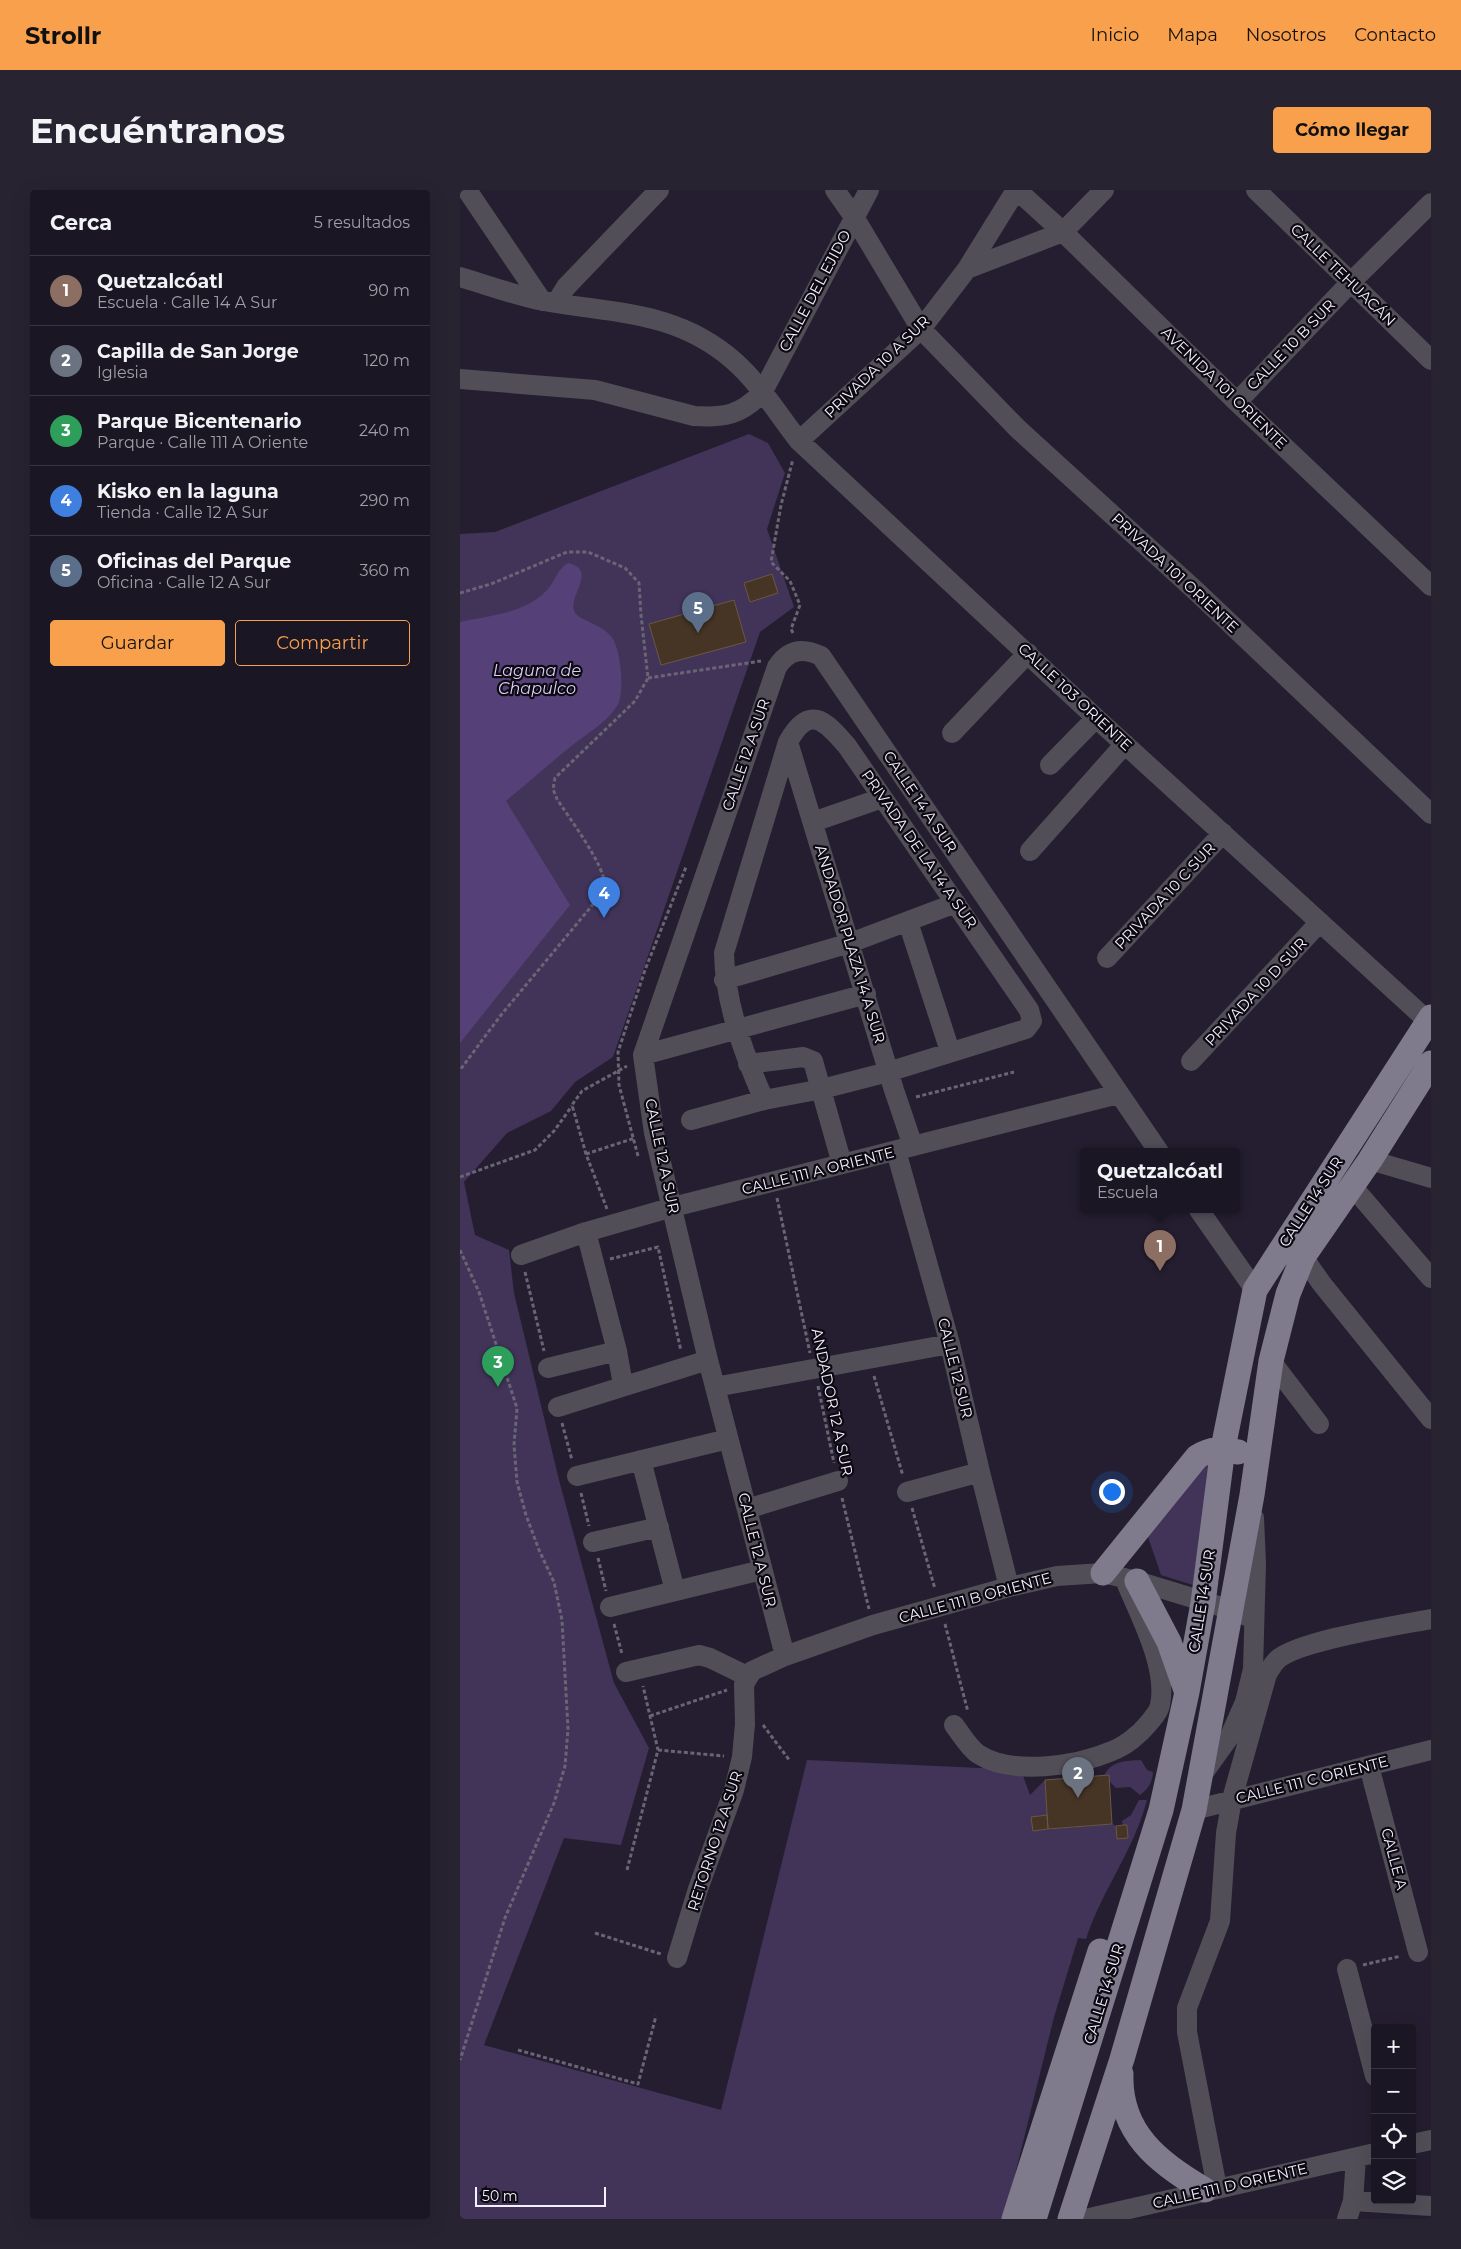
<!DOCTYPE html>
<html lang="es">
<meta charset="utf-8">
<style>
body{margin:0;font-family:Montserrat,sans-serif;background:#282331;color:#f1f3f6}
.controls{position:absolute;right:15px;bottom:15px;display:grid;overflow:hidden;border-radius:5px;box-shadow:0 5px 20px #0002}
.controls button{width:45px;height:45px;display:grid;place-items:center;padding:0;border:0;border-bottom:1px solid #393541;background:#1b1624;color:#f1f3f6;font:25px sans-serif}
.scale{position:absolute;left:15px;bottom:12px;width:131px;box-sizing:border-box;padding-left:5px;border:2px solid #f4f0fd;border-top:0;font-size:14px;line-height:18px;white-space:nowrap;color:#f4f0fd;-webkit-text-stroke:4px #0c0912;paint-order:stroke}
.you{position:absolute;left:651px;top:1301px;width:18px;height:18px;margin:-12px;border:4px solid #fff;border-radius:50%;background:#1a73e8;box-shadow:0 0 0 8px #1a73e833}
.badge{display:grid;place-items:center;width:32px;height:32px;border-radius:50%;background:#f8a04b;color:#fff;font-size:16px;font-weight:700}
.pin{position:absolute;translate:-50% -41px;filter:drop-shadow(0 1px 2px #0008)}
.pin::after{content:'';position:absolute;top:26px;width:18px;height:15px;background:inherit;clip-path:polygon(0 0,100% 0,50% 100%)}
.popup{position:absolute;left:620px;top:958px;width:160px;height:65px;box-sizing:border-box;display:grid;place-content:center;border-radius:5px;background:#1b1624;filter:drop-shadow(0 1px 4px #0005);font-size:16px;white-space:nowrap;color:#a09fa6}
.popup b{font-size:19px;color:#f1f3f6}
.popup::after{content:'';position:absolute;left:50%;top:100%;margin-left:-10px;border:10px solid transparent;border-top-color:#1b1624}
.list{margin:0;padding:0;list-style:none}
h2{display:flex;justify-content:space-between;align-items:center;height:65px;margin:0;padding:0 20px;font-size:21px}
h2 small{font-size:16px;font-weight:400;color:#a09fa6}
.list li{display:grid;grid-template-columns:32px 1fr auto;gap:15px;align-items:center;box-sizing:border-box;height:70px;padding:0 20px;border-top:1px solid #393541}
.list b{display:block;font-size:19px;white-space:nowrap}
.list p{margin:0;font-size:16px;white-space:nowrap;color:#a09fa6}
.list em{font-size:16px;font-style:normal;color:#a09fa6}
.actions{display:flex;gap:10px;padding:15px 20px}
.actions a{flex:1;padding:11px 0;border:1px solid #f8a04b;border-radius:5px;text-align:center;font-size:18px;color:#f8a04b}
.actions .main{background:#f8a04b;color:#111}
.icon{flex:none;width:28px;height:28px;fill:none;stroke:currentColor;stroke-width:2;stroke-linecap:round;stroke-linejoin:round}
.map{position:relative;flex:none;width:971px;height:2029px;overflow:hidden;border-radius:5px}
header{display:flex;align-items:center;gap:30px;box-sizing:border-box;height:70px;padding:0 25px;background:#f8a04b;color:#111}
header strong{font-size:24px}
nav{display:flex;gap:28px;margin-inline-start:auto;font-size:18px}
.intro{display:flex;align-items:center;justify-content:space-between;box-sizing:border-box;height:120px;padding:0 30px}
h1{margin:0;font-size:35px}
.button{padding:12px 22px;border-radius:5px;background:#f8a04b;color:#111;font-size:18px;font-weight:700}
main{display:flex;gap:30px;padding:0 30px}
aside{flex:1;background:#1b1624;border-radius:5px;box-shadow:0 5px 20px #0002}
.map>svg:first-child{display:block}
</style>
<header>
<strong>Strollr</strong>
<nav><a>Inicio</a><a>Mapa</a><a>Nosotros</a><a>Contacto</a></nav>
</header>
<div class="intro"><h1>Encuéntranos</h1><a class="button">Cómo llegar</a></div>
<main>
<aside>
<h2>Cerca<small>5 resultados</small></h2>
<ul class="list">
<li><span class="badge" style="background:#8d6e63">1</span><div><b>Quetzalcóatl</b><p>Escuela · Calle 14 A Sur</p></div><em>90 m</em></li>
<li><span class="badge" style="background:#6b7280">2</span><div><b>Capilla de San Jorge</b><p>Iglesia</p></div><em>120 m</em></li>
<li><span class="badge" style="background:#2e9e5b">3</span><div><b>Parque Bicentenario</b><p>Parque · Calle 111 A Oriente</p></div><em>240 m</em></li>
<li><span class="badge" style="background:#3f7fe0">4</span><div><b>Kisko en la laguna</b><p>Tienda · Calle 12 A Sur</p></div><em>290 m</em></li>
<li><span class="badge" style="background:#5c6f8a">5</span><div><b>Oficinas del Parque</b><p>Oficina · Calle 12 A Sur</p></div><em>360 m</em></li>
</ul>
<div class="actions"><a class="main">Guardar</a><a>Compartir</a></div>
</aside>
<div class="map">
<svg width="971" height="2029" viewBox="0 0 971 2029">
<rect width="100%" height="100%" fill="#241e30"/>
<path fill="#413458" d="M289,244l19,9 17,30 -18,56 27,78 -34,25 -147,425 -38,25 -24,29 -44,22 -43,49 11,53 34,15 5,43 45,187 55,203 35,65 -28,97 -57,-7 -80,207 237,65 86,-350 214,10 9,25 15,-15 2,35 -10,1 5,14 71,-6 3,2 1,13 11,-1 -1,-13h-4l-1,-4 9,-6 8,-15h8c-13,50 -45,90 -61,139l-8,-1 -24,79 -50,202h-544v-1685l35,-2z
M752,1267l-19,128 -32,-10 -13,-38z
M681,1570l6,10 6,2c-1,11 -4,16 -13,23l-10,-8 -14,1 -12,-12c7,-16 22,-15 37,-16z"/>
<path fill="#554177" d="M108,373c32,7 -4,36 8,51 6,7 28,11 37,25 8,13 12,55 4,67 -10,16 -29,27 -43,38 -23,18 -45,38 -68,57l64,104 -110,138v-421c29,-6 66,-9 87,-32 8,-8 10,-21 21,-27z"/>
<path fill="#463425" stroke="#6a5746" d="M312,384l6,19 -28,9 -6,-19z
M274,410l12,42 -85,23 -12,-41z
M649,1585l3,49 -64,5 -3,-49z
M587,1625l1,14 -15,2 -2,-14z
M663,1635h4l1,13 -11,1 -1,-13z"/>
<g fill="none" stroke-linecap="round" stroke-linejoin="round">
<path stroke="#6a6575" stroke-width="3" stroke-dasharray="4 2.5" stroke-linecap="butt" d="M0,403l31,-9 76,-32h21l37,16 14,15 2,32 7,63 -13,23 -80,77 -2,11 4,10c10,16 50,69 47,86 0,4 -3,8 -4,11l-99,119 -41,55
M333,443l-2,-4 9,-24 -10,-24 -19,-19 10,-57 12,-46
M188,488l113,-17
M456,907l98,-25
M126,964l49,-16
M178,966l-19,-71 -1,-33 27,-82 41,-103
M0,987l75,-27 19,-19 18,-25
M317,1008l33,155
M147,1019l-21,-55 -14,-49 10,-14 45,-25
M0,1060l19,42 38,116 -3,37 3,37 9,33 13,35 15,32 8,38 6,109 -3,37 -11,37 -49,115 -45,142
M150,1069l48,-12 23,104
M65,1082l19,79
M414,1186l29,100
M358,1196l16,77
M102,1233l10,37
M121,1303l8,33
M382,1308l27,111
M452,1318l23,81
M138,1368l8,33
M154,1434l8,30
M485,1434l23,88
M190,1526l77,-26
M303,1535l27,36
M198,1560l66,6
M167,1680l31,-120 -15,-64
M135,1743l66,21
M903,1775l38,-9
M58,1860l120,34 18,-68"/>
<path stroke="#514e58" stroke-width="20" d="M7,0l75,111
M375,0l19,27 67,112 97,100 179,163 234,222
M557,0l46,42 174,170 194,184
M796,0l175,170
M507,79l96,-37 41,-42
M0,87c28,8 56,19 84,24 70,13 132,9 190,60 25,22 44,53 65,80l297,277 332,303
M96,113l10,-16 93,-97
M0,189l135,11 99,26c31,2 46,-1 68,-23l107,-203
M777,212l114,-120 80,-79
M339,251l122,-112 46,-60 49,-79
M492,543l76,-80
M328,552l106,348 19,56
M590,575l46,-47
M353,632l69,-24
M570,661l95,-107
M448,732l42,129
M647,768l116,-125
M264,790l126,-37 106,-40
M183,865l223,-61
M731,871l129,-139
M288,874l55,-7 10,4 29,103
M231,930l73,-20 58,-11 66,-17 138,-43 6,-8 -3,-11 -182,-264c-22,-26 -38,-42 -59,-4l-64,211c1,51 20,101 40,147
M436,961l54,193 30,128 29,115
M910,970l61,18
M892,996l79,92
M739,1020l56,80
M126,1042l31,119 6,34
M61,1065l65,-23 87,-25 445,-113
M843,1067l19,27 109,135
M811,1171l48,63
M88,1178l69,-17
M255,1197l235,-43
M98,1217l150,-47
M181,1270l34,131
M117,1286l151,-37
M447,1302l73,-20
M287,1319l91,-28
M133,1352l66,-15
M150,1417l152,-37
M325,1466l-77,-296 -54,-227 -11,-78 134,-388c11,-17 25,-20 44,-11l338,496
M166,1482l73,-17 11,3 37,18
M494,1535c7,9 15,23 24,29 34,22 99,12 134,-3 13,-5 27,-16 36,-27 4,-5 11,-12 12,-19 8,-38 -20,-89 -34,-123
M909,1576l49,186
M742,1585l28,-39 15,-34 8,-33 3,-106 -2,-45
M734,1620l237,-60
M217,1768l21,-69 36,-99 8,-33 3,-33 -1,-40 8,-13 33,-15 88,-31 136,-38 48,-11 46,-3 34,8 95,29 22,9
M887,1779l28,107
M952,1954l19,-4
M757,1998l-30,-156v-24l33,-87 6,-88 6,-34 35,-125c3,-4 5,-9 9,-13 18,-20 124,-36 155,-42
M893,2011l78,5
M625,2029l290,-66
M887,2029l6,-18 3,-43"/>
<path stroke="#807a8d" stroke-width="25" d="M643,1383l94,-116c14,-9 25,-9 41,-5
M677,1391l32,61 17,48
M661,1884c-2,58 37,89 84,116
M554,2029l86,-268
M574,2029l127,-409 26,-118 16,-89 20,-155 32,-158 176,-273
M610,2029l52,-160 72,-249 58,-315 19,-134 17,-67 15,-37 67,-97 61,-97"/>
</g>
<g text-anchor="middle" stroke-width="4.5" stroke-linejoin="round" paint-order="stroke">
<g font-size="15" fill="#f4f0fd" stroke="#0c0912">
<text transform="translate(883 85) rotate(44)" y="5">CALLE TEHUACÁN</text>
<text transform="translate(355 101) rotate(-62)" y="5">CALLE DEL EJIDO</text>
<text transform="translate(831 155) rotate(-46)" y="5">CALLE 10 B SUR</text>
<text transform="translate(417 177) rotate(-44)" y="5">PRIVADA 10 A SUR</text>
<text transform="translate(764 198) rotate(44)" y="5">AVENIDA 101 ORIENTE</text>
<text transform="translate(715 383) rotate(43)" y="5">PRIVADA 101 ORIENTE</text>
<text transform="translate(615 507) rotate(43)" y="5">CALLE 103 ORIENTE</text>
<text transform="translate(286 565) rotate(-71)" y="5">CALLE 12 A SUR</text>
<text transform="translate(460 612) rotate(56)" y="5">CALLE 14 A SUR</text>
<text transform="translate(459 659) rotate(55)" y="5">PRIVADA DE LA 14 A SUR</text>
<text transform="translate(705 706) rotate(-47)" y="5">PRIVADA 10 C SUR</text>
<text transform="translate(390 754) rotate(73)" y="5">ANDADOR PLAZA 14 A SUR</text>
<text transform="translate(796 802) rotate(-47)" y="5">PRIVADA 10 D SUR</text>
<text transform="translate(202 966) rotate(78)" y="5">CALLE 12 A SUR</text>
<text transform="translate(358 981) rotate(-14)" y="5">CALLE 111 A ORIENTE</text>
<text transform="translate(851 1012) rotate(-57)" y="5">CALLE 14 SUR</text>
<text transform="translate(495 1178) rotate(76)" y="5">CALLE 12 SUR</text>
<text transform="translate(372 1212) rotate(78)" y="5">ANDADOR 12 A SUR</text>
<text transform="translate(297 1360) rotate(76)" y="5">CALLE 12 A SUR</text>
<text transform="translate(515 1408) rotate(-15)" y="5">CALLE 111 B ORIENTE</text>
<text transform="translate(742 1411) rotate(-81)" y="5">CALLE 14 SUR</text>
<text transform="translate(852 1590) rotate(-14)" y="5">CALLE 111 C ORIENTE</text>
<text transform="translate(255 1651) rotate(-72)" y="5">RETORNO 12 A SUR</text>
<text transform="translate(934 1669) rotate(75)" y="5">CALLE A</text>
<text transform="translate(644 1804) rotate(-73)" y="5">CALLE 14 SUR</text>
<text transform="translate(770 1996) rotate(-13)" y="5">CALLE 111 D ORIENTE</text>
</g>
<g font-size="16" font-style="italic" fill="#dcd1f3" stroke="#0c0912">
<text x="77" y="486">Laguna de<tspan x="77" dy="18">Chapulco</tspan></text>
</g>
</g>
</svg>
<div class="controls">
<button>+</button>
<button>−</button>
<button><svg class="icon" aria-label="locate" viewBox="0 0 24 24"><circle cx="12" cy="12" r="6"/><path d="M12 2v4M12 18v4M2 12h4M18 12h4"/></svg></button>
<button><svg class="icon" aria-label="layers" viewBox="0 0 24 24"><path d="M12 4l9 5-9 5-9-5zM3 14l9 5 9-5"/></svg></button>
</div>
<div class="scale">50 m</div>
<div class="you"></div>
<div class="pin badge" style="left:700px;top:1081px;background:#8d6e63">1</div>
<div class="popup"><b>Quetzalcóatl</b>Escuela</div>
<div class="pin badge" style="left:618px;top:1608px;background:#6b7280">2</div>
<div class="pin badge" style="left:38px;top:1197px;background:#2e9e5b">3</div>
<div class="pin badge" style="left:144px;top:728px;background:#3f7fe0">4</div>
<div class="pin badge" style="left:238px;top:443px;background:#5c6f8a">5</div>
</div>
</main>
